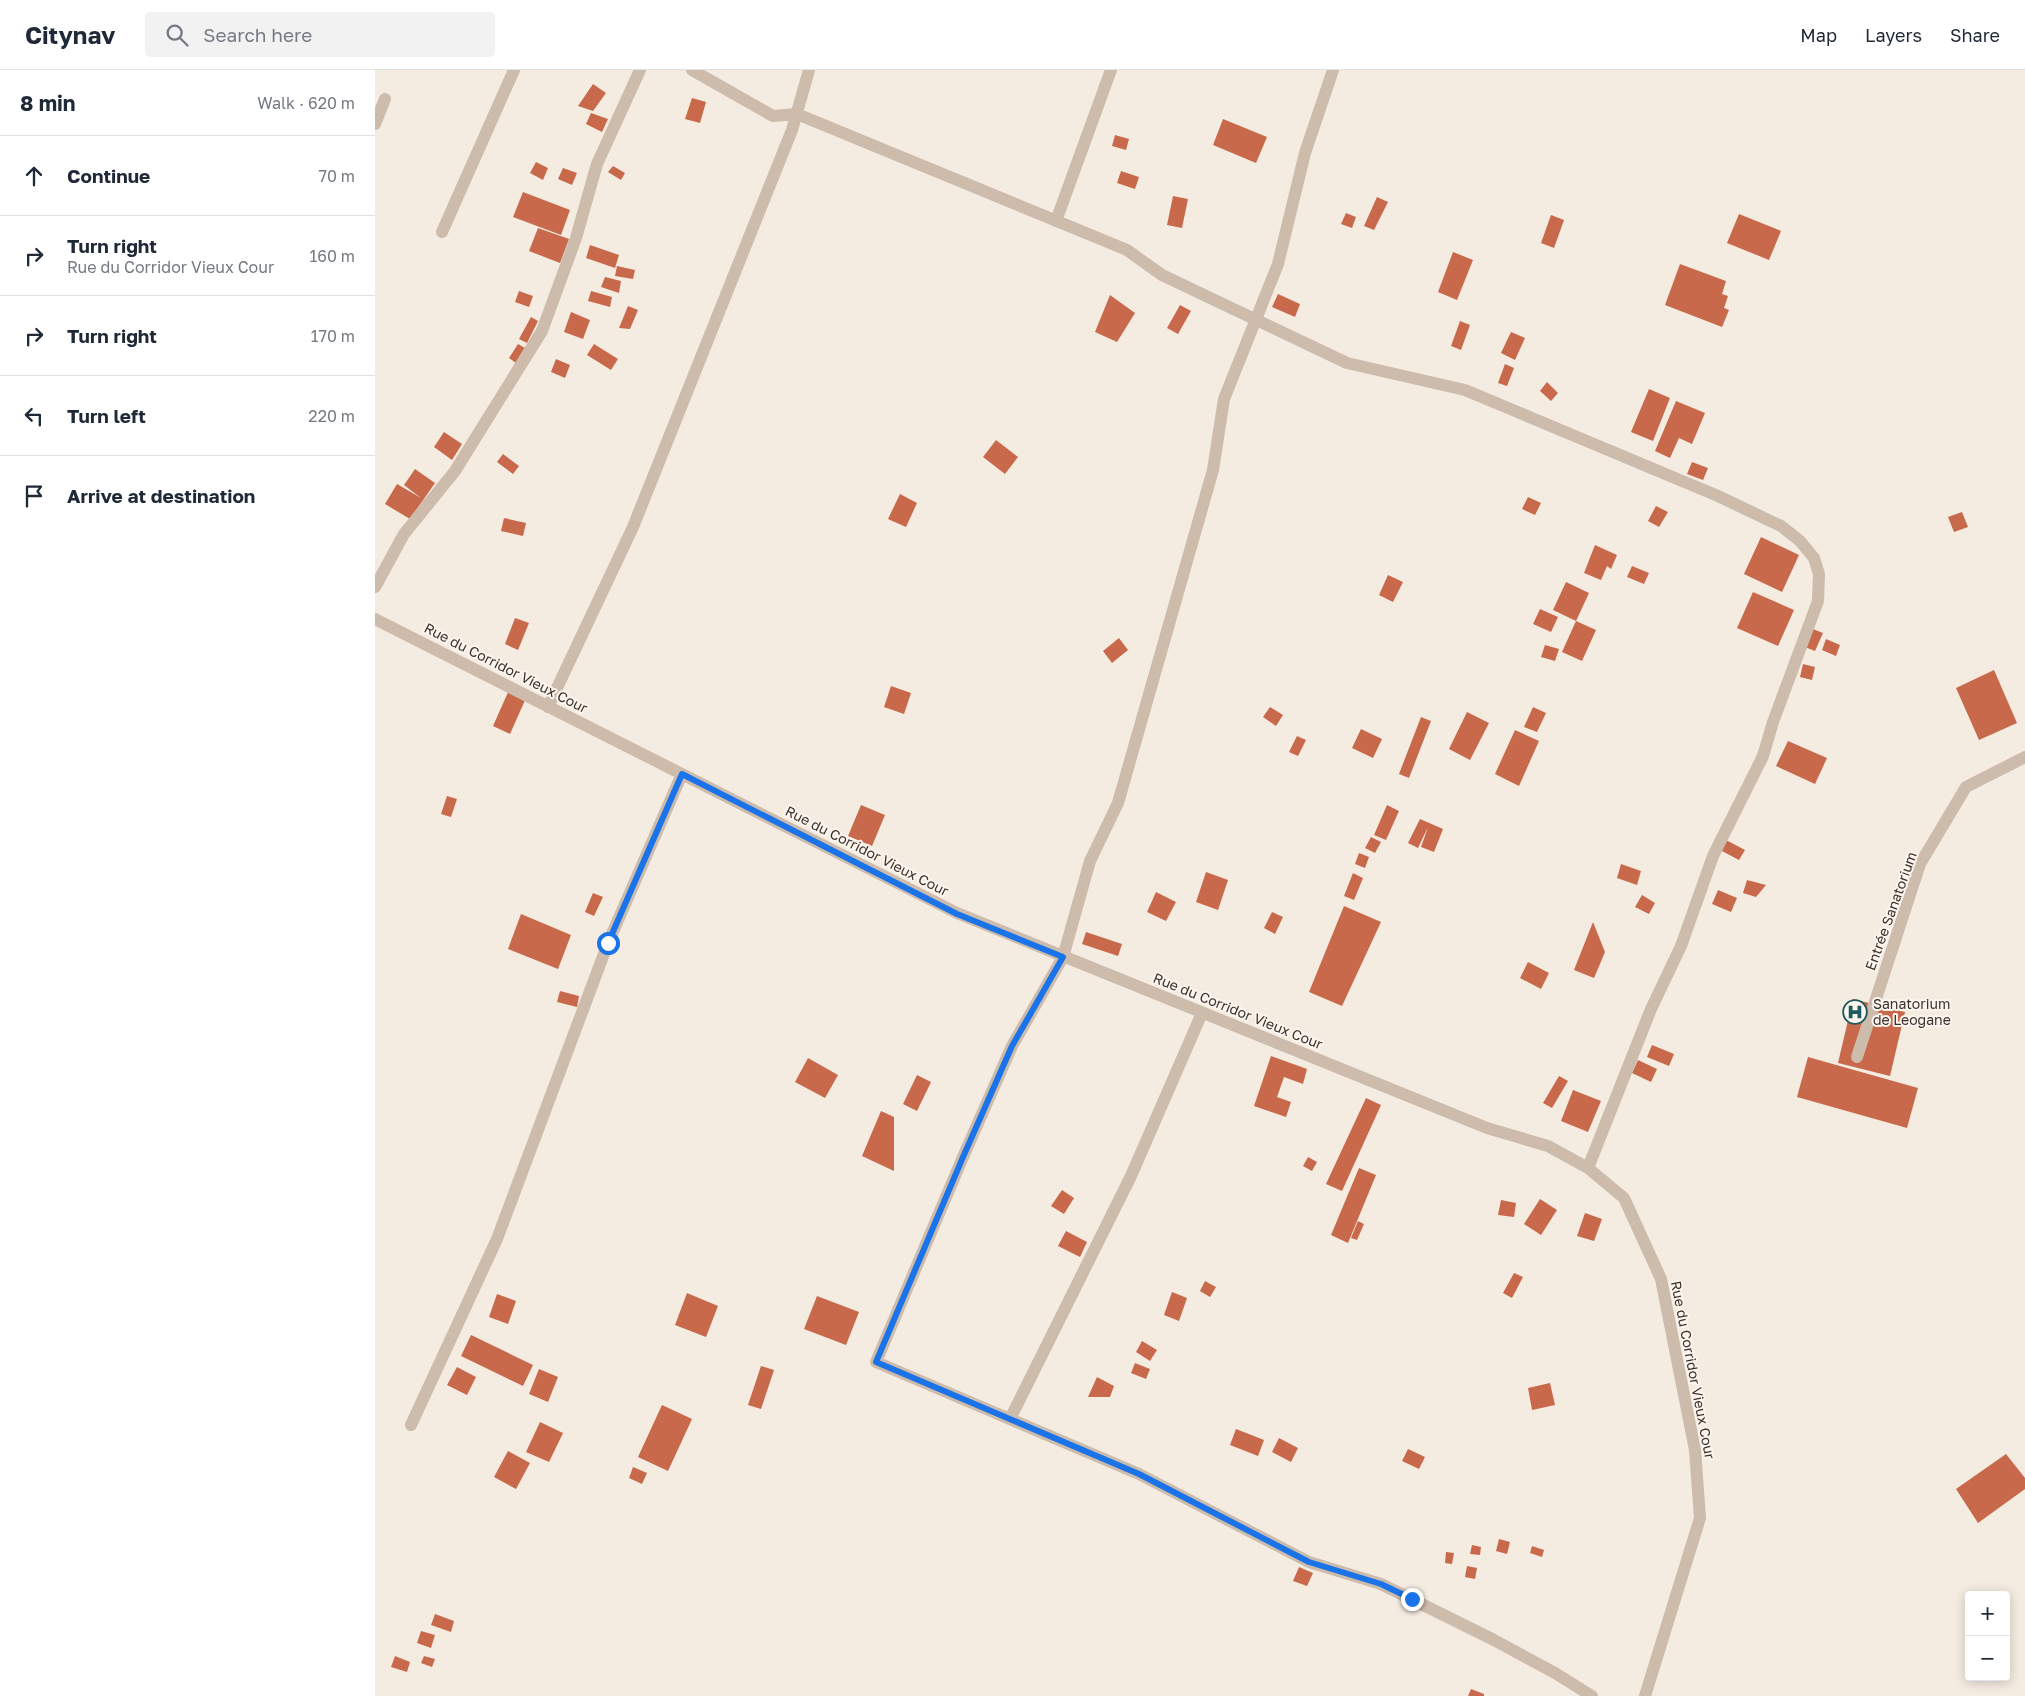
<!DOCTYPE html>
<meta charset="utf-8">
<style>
body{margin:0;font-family:"Golos Text",sans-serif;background:#f2f2f3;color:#1f2937}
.controls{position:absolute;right:15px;bottom:15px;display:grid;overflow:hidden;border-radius:5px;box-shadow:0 2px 12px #0003}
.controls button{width:45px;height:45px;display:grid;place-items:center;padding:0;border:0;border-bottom:1px solid #e0e1e3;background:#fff;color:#1f2937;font:25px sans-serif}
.stop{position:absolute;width:15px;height:15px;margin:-11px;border:4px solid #1a73e8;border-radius:50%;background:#fff}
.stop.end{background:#1a73e8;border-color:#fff;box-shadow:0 1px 5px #0008}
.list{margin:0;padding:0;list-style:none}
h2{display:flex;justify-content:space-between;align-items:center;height:65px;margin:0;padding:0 20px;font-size:21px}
h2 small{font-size:16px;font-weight:400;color:#747a83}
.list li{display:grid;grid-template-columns:32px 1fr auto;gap:15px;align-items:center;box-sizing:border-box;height:80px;padding:0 20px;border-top:1px solid #e0e1e3}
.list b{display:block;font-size:19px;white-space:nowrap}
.list p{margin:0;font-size:16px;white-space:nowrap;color:#747a83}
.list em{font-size:16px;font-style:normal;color:#747a83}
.icon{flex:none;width:28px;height:28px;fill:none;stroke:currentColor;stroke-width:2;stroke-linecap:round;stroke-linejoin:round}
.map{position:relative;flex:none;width:1650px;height:1626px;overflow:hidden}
header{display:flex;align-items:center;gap:30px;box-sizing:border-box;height:70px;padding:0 25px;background:#fff;border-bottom:1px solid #e0e1e3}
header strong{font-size:24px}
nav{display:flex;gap:28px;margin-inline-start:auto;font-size:18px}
.search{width:350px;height:45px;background:#f2f2f3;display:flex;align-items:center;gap:12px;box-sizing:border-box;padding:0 18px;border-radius:5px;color:#747a83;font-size:19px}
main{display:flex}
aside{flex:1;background:#fff}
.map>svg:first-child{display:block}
</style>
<header>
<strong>Citynav</strong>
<div class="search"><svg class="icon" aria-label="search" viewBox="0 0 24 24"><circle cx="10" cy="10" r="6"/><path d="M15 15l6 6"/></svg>Search here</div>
<nav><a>Map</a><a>Layers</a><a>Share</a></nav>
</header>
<main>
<aside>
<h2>8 min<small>Walk · 620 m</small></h2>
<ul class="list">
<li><svg class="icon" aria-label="ahead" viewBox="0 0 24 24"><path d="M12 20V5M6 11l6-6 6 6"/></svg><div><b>Continue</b></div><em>70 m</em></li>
<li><svg class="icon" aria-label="right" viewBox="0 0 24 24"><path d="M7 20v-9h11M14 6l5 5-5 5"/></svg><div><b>Turn right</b><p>Rue du Corridor Vieux Cour</p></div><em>160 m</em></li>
<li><svg class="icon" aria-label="right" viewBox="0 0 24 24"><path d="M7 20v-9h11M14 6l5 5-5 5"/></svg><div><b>Turn right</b></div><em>170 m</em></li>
<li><svg class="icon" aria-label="left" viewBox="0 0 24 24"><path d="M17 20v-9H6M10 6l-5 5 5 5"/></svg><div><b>Turn left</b></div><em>220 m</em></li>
<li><svg class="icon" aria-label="arrive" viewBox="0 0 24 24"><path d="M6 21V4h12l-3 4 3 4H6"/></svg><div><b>Arrive at destination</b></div></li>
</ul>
</aside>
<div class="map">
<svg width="1650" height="1626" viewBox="0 0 1650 1626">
<rect width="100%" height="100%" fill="#f4ebe1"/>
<path fill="#c8694b" d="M218,14l13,9 -13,18 -15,-5z
M317,28l14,4 -6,21 -15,-4z
M216,43l17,6 -6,13 -16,-8z
M848,49l44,18 -11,26 -43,-18z
M740,65l14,4 -3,11 -14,-4z
M161,92l12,6 -5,12 -13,-7z
M238,96l12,7 -4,7 -13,-8z
M188,98l14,5 -5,12 -14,-6z
M746,101l18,6 -4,12 -18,-6z
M148,122l47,18 -9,25 -48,-18z
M798,126l15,3 -6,29 -15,-3z
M1002,127l11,5 -14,28 -10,-4z
M971,143l10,4 -4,11 -11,-4z
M1364,144l42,17 -12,29 -42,-17z
M1176,145l13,5 -10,28 -13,-5z
M163,158l31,11 -9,24 -31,-12z
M215,175l29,10 -4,13 -29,-10z
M1078,182l20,8 -16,40 -19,-8z
M1305,194l46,17 -4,13 6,2 -4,12 5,2 -7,17 -57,-22z
M242,196l18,4 -2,9 -18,-3z
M230,207l16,4 -2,12 -18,-6z
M144,221l14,5 -4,11 -14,-5z
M216,221l21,6 -2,10 -22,-6z
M903,224l22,10 -5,13 -23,-10z
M735,225l25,18 -18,29 -22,-10z
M805,235l11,6 -13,23 -11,-6z
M253,236l10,4 -8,19 -11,-1z
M196,242l19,8 -7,19 -19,-7z
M156,247l7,4 -11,22 -8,-4z
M1085,251l10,4 -9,25 -10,-4z
M1136,262l14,6 -10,22 -14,-7z
M143,274l7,4 -9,15 -7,-5z
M219,274l24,15 -7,11 -24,-15z
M181,289l14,6 -5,13 -14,-6z
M1130,294l9,4 -7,18 -9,-3z
M1172,312l11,11 -7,8 -11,-10z
M1274,319l21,9 -17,43 -22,-9z
M1301,331l29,12 -13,31 -13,-6 -9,20 -15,-7z
M69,362l18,12 -10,16 -18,-13z
M621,370l22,17 -13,17 -22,-17z
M128,384l16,12 -6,8 -16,-12z
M1317,392l16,6 -5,12 -16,-6z
M40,399l20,14 -25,36 -25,-15 12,-20 24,14 -17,-13z
M525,424l17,9 -11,24 -18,-8z
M1153,427l13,6 -6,12 -13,-6z
M1281,436l12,6 -9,15 -11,-6z
M1587,442l6,15 -14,5 -6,-15z
M129,448l22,5 -3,13 -22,-5z
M1386,467l38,18 -17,37 -38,-18z
M1220,475l22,10 -6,14 -4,-3 -6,14 -17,-7z
M1257,496l17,7 -5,11 -17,-7z
M1013,505l15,7 -10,20 -14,-7z
M1191,512l23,11 -13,28 20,9 -14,31 -20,-9 14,-31 -23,-11z
M1378,522l41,18 -16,36 -41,-18z
M1165,539l18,8 -7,15 -18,-8z
M140,548l14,5 -11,27 -13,-6z
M1438,559l10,4 -8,18 -10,-4z
M744,568l9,12 -16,13 -9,-12z
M1451,569l14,6 -4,11 -14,-6z
M1170,575l14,4 -4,12 -14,-4z
M1428,594l12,3 -3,13 -12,-3z
M1619,600l23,53 -38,17 -23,-52z
M516,616l20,7 -7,21 -20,-7z
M134,620l17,8 -16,36 -17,-8z
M895,637l13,8 -7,11 -13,-9z
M1158,637l13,6 -9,19 -13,-5z
M1092,642l22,11 -19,37 -21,-11z
M1046,647l10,4 -22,57 -10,-4z
M986,659l21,10 -9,19 -21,-10z
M1140,660l24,11 -20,45 -24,-12z
M922,666l9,4 -8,16 -9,-4z
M1413,671l39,17 -12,26 -39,-18z
M72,726l10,3 -6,18 -10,-3z
M486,735l24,10 -13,31 -24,-10z
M1012,735l12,6 -13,29 -12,-5z
M1045,749l23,10 -9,23 -13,-5 7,-20 -10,21 -10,-5z
M996,767l10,5 -6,11 -10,-5z
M1351,770l19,10 -6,10 -19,-10z
M984,783l10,4 -4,11 -10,-4z
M1246,794l20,7 -4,14 -20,-7z
M831,802l22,8 -10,30 -22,-8z
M978,803l10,5 -9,22 -10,-4z
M1372,810l19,5 -10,12 -13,-4z
M1343,820l19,8 -6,14 -19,-8z
M781,822l20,10 -10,19 -19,-9z
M218,823l10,4 -9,19 -9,-4z
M1267,825l13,8 -6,11 -14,-7z
M969,836l37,16 -39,84 -33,-14z
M897,842l11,5 -8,17 -11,-6z
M146,844l50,21 -13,34 -50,-20z
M1218,852l12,30 -11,26 -20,-8z
M711,862l36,12 -4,12 -36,-12z
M1153,892l21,11 -8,16 -21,-11z
M185,921l19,5 -2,11 -20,-5z
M1478,929l52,13 -15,64 -52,-13z
M1277,975l22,9 -5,12 -22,-9z
M896,986l36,13 -4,15 -19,-7 -7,20 14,5 -5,15 -32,-11z
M1433,987l110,31 -11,40 -110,-31z
M433,988l30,17 -13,23 -30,-16z
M1263,990l19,9 -6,13 -19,-9z
M542,1005l14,7 -14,29 -14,-7z
M1184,1006l9,5 -16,27 -9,-5z
M1198,1020l28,11 -13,31 -27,-11z
M991,1028l15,7 -39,86 -16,-7z
M506,1041l13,6v54l-32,-15z
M933,1087l9,5 -5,9 -9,-5z
M984,1098l17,7 -28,68 -17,-8z
M687,1120l12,8 -10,16 -13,-8z
M1165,1129l17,11 -16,25 -17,-11z
M1126,1130l15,3 -2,14 -16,-2z
M1210,1143l17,6 -8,22 -17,-5z
M983,1151l6,3 -7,16 -6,-2z
M691,1161l21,11 -7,15 -22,-11z
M1139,1203l9,4 -11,21 -9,-5z
M830,1211l11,6 -6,10 -10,-6z
M797,1222l15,6 -8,23 -15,-6z
M312,1223l31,13 -12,31 -31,-12z
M122,1224l19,7 -8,23 -19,-7z
M442,1226l42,16 -13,33 -42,-16z
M96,1265l62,30 -10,21 -62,-30z
M767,1271l15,9 -7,11 -14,-9z
M760,1293l15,6 -4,10 -15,-6z
M386,1296l13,4 -13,39 -13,-4z
M82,1297l19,10 -9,18 -20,-10z
M164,1299l19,8 -10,25 -19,-8z
M722,1307l17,9 -4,11h-22z
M1175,1313l5,22 -23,5 -4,-22z
M287,1335l30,14 -24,52 -30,-14z
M165,1352l23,11 -14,29 -23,-10z
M861,1359l28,11 -6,16 -28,-11z
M904,1368l19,10 -7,14 -19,-10z
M1033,1379l17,8 -6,12 -17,-8z
M133,1381l22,12 -14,26 -22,-12z
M1631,1384l19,24v11l-47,34 -22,-34z
M258,1397l14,6 -5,11 -13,-6z
M1124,1469l11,3 -3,12 -11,-3z
M1097,1475l9,2 -1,8 -10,-1z
M1157,1476l12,4 -2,7 -12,-4z
M1071,1482l8,1 -2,11 -7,-1z
M1092,1496l10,2 -2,11 -10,-2z
M924,1497l14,6 -6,13 -14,-5z
M60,1544l19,7 -3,11 -20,-7z
M46,1561l14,4 -4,13 -14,-5z
M20,1586l15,6 -3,10 -16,-5z
M49,1586l11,3 -3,8 -11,-4z
M1096,1619l13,5v2h-16z"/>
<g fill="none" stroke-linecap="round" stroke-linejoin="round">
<path stroke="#cdbbac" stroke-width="12" d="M317,0l81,46 24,-2 330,136 35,25 185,88 118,27 253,106 63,30 19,15 14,17 5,16 -1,27 -45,121 -10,34 -50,100 -32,90 -30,63 -63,159
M958,0l-28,83 -27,111 -54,135 -11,71 -95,333 -28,58 -27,96 -51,89 -49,111 -87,205 263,112 170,88 72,22 113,56 61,33 37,23
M0,54l10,-25
M681,151l55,-151
M67,162l72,-162
M0,517l29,-53 51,-63 87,-140 34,-93 21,-74 43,-94
M0,549l582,294 530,215 61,18 40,22 36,30 37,81 34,171 5,68 -55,178
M173,637l85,-180 159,-397 17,-60
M1482,987l63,-193 46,-77 59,-30
M635,1349l121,-243 71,-163
M36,1355l86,-186 111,-296 74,-169"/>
</g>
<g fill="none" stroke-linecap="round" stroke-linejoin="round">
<path stroke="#1a73e8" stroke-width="6" d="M233,873l74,-169 275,140 106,43 -51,89 -49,111 -87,205 263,112 170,88 72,22 31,15"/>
</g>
<defs>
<g id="hospital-ring" transform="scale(1.25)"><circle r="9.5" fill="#fbf5ee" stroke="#1f5a5e" stroke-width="1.5"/><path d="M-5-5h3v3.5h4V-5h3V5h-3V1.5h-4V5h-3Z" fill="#1f5a5e"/></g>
</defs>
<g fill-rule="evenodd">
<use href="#hospital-ring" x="1480" y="942"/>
</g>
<g text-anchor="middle" stroke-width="4" stroke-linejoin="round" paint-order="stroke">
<g font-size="14" fill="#3b302b" stroke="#fbf5ee">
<text transform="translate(131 598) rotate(27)" y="5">Rue du Corridor Vieux Cour</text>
<text transform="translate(492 781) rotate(27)" y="5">Rue du Corridor Vieux Cour</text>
<text transform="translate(1516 841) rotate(-70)" y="5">Entrée Sanatorium</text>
<text transform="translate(863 941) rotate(22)" y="5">Rue du Corridor Vieux Cour</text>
<text transform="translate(1318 1300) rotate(79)" y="5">Rue du Corridor Vieux Cour</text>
</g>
<g font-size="14" fill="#3b302b" stroke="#fbf5ee" text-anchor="start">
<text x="1498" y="939">Sanatorium<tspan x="1498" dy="16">de Leogane</tspan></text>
</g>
</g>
</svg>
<div class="controls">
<button>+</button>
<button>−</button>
</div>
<div class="stop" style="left:233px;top:873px"></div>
<div class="stop end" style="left:1037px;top:1529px"></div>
</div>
</main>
